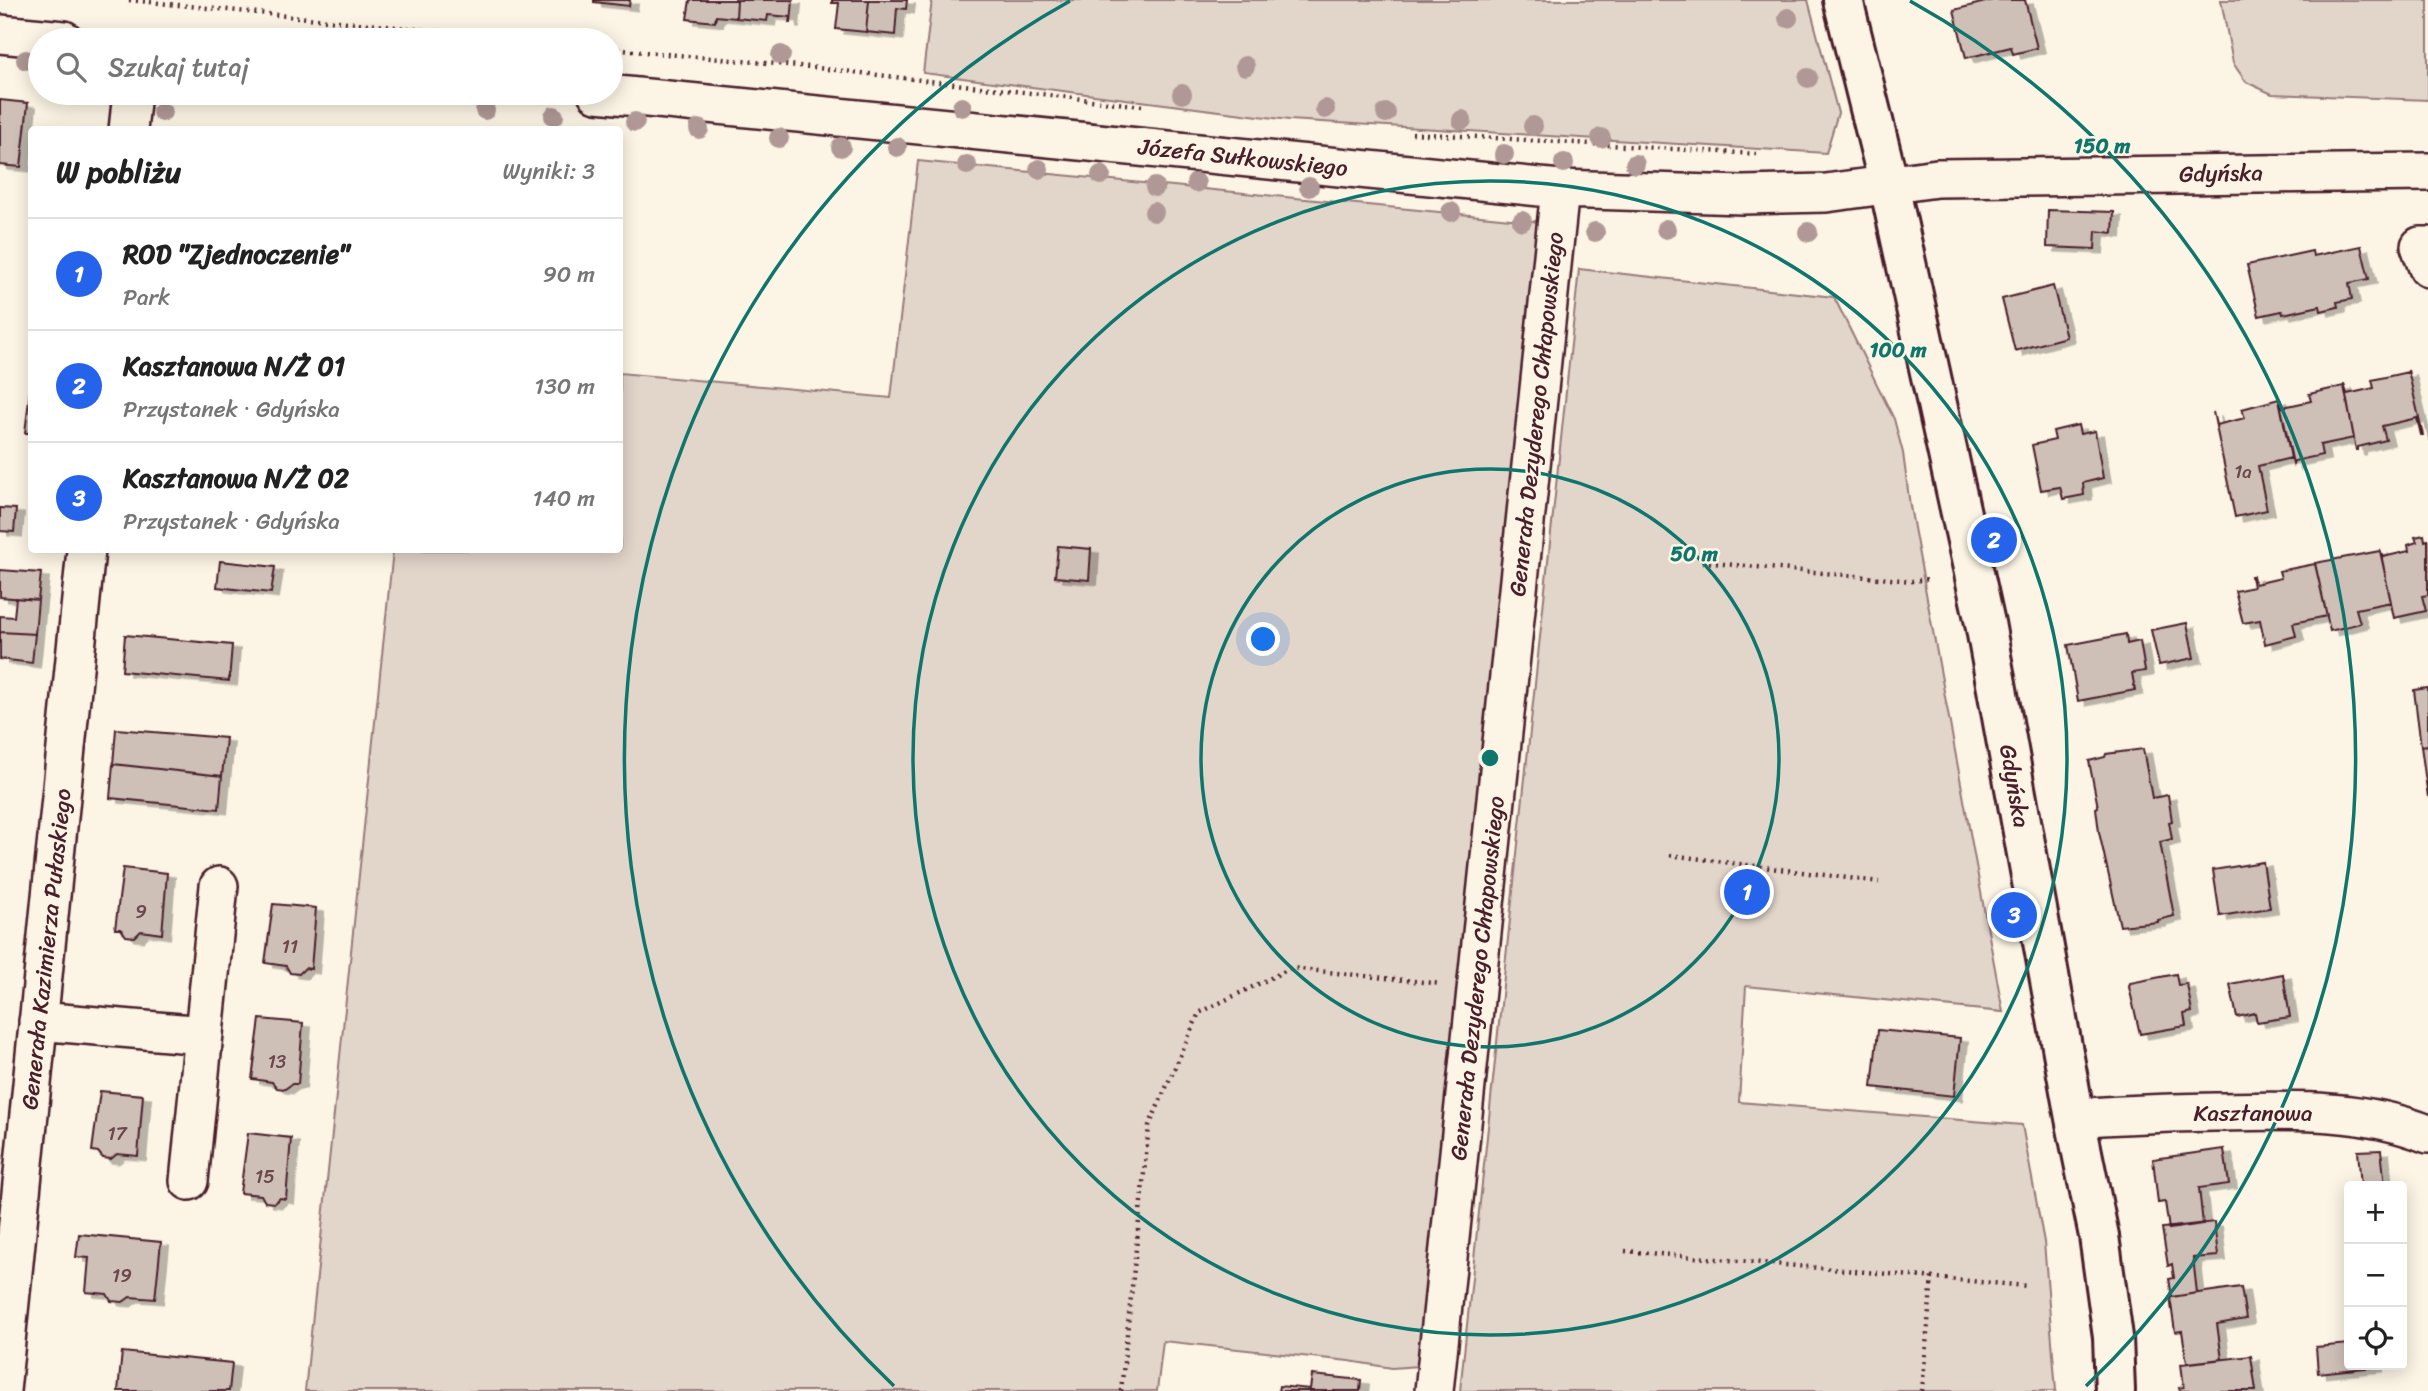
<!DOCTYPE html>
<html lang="pl">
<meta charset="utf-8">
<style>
body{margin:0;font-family:Sriracha,sans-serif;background:#f6f6f6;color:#222}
.controls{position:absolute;right:21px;bottom:21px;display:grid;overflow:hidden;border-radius:7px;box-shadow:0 4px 18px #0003}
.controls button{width:63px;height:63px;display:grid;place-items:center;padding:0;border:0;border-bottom:2px solid #e0e0e0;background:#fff;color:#222;font:35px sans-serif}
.you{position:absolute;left:1264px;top:640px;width:24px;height:24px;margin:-18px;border:5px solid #fff;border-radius:50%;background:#1a73e8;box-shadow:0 0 0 10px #1a73e833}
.badge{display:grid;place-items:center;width:46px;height:46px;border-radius:50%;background:#2563eb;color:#fff;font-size:23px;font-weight:700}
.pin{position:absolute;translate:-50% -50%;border:4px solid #fff;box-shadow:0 2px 7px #0006}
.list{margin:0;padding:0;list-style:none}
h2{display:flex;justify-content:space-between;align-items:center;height:91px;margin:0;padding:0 28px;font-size:30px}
h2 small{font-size:23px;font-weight:400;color:#767676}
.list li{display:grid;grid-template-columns:46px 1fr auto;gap:21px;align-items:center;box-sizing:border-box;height:112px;padding:0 28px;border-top:2px solid #e0e0e0}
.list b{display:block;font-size:26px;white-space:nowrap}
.list p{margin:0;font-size:23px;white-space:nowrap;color:#767676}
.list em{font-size:23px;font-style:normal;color:#767676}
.icon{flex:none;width:38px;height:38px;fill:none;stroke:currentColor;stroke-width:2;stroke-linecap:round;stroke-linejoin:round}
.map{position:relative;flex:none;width:2428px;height:1391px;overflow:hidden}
.search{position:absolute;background:#fff;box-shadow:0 4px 18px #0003;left:28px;top:28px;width:595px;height:77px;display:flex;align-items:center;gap:18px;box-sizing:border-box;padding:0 24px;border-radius:38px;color:#767676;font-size:26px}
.panel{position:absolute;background:#fff;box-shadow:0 4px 18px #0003;left:28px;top:126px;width:595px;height:427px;border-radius:7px}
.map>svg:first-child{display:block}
</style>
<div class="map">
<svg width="2428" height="1391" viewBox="0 0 2428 1391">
<defs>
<filter id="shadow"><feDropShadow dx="8" dy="4.5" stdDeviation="0" flood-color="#0004"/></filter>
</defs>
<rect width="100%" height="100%" fill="#fcf5e5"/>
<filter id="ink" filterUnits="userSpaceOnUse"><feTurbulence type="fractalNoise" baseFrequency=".0143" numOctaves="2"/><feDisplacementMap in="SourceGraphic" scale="14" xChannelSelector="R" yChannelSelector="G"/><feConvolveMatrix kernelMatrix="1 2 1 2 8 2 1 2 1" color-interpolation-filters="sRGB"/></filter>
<g filter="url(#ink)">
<path fill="#e2d5ca" stroke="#967a7a" stroke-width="2" d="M932,0h876l30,113 -12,40 -537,-33 -366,-47z
M2221,0h207v100l-156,-6 -26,-12 -13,-19z
M918,161l623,61 -123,1144 -26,2 -43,-7 -186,-20 -6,50h-852l88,-841h227v-177l271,25z
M1579,269l255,28 60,122 9,34 7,53 93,506 -257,-26 -7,116 283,23 22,117 12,149h-596z"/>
<path fill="#cfc0b7" stroke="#4a1f2b" stroke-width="2" filter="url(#shadow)" d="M594,0h36l-1,6 -35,-4z
M690,0h47l-1,18 -20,-2 -1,6 -28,-3z
M737,0h56l-2,23h-2l1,-6 -22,-2 -1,6 -31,-3z
M832,0h37l-3,32 -30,-3 3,-26h-7z
M869,0h38l-1,9 -9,-1 -2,27 -29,-3z
M1993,0h32l12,48 -24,6 -2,-7 -45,11 -12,-48z
M0,100l28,3 -7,64 -21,-2z
M2048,210l66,2 -1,21 -17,-2 -1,18 -48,-2z
M2361,246l8,33 -20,4 3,16 -15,3 1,5 -17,4 -1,-5 -37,8 -1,-3 -23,5 -12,-51 65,-14 1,5z
M2053,286l13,51 -51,14 -13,-52z
M2408,370l15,65h-2l-4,-17 -35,8 4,14 -28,7v3h-2l-12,-66 3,10 27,-6 -2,-8 36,-8z
M32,374v59h-7z
M2344,386l10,52 -34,7 2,10 -28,6 -1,3 -14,-66 4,9 28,-6 -2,-7z
M2279,399l12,59 -33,8 9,44 -32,7 -22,-105 3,13 29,-7 -3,-9z
M2078,425l2,9 15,-3 8,47 -20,5 1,12 -21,4 -3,-12 -19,3 -9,-45 23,-5 -2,-9z
M0,508l16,1 -2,23 -14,-1z
M2424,535l1,6 3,-1v55l-6,1 4,15 -32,7 -14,-69 3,8 26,-6 -1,-6 9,-3 -2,-5z
M1058,546l33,3 -2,31 -34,-3z
M2380,551l11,51 -35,7 4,14 -30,8 -15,-68z
M220,561l55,6 -4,26 -54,-6z
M2315,564l12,52 -34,7 3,13 -31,8 -5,-24 -17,3 -8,-32 18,-4 -2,-11h2l2,8 26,-6 -2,-7z
M0,570l41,3 -3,27 -38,-3z
M16,598l22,2 -3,34 -35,-2v-16l14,1z
M2187,623l7,35 -35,7 -8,-35z
M0,632l35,2 -3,29 -32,-4z
M2126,634l1,10 13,-3 5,30 -13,2 3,17 -57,11 -10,-56z
M125,635l107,10 -3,36 -107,-10z
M2428,688v57l-7,1 -7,-56z
M116,729l110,9 -4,38 -109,-12z
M2428,745v52l-7,-51z
M2143,749l9,49 16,-3 4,26 -3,1 3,17 -12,3 14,74 -16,4v2l-38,4 -21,-94 -3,-24 2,-1 -9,-46 16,-4 1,-3z
M113,764l109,12 -3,33 -109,-11z
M2263,862l7,46 -50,8 -7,-46z
M123,868l44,5 -5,61 -21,-3 -6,6 -9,-1 -5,-7h-6z
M273,904l43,4 -5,61 -6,-1 -6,6 -9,-1 -4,-7 -21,-3z
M2176,974l2,11 9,-1 5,28 -8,2 2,12 -46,8 -11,-47 1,-4z
M2283,974l7,43 -33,5 -2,-9 -18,4 -7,-33z
M260,1019l43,4 -5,61h-6l-7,5 -8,-1 -5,-6 -20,-3z
M1878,1030l82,8 -6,58 -82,-9z
M100,1091l43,4 -5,61 -21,-2 -6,5 -8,-1 -5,-6 -6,-1z
M248,1133l43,5 -5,61 -6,-1 -6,5 -9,-1 -4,-7 -21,-2z
M2224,1149l5,35 -30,4 4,36 -34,5 -4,-27 -7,1 -5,-44z
M2381,1150l4,36h-24l-3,-35z
M2214,1222l4,34 -25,2 4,35 -25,4 -3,-18 5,-1 -2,-14 -4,2 -6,-38z
M79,1234l82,8 -6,57 -25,-2 -7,5 -12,-1 -4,-7 -21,-2 3,-34 -13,-1z
M2241,1287l5,32 -29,5 5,35 -35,4 -5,-32 -7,1 -5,-35z
M2349,1344v21h26v2l-57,6 -2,-26z
M122,1352l110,11 -3,28h-111z
M2251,1356l5,35h-76l-1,-3 5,-1 -3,-23z
M1312,1375l49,5 -1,11h-82l1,-5 31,3z"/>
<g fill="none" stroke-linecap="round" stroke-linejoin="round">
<g stroke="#4a1f2b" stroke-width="42">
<path id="street" d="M0,34l64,6
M597,93l963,96 182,6 84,-2 111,-15 491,-6
M128,130l4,-37
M2428,246h-8l8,22
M38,1021l166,14
M2075,1118c47,-4 93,-5 140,-6 71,-1 145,-5 213,22
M189,1181l30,-295
M1,1391l85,-841
M1434,1391l126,-1202"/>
</g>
<g stroke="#4a1f2b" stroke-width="44">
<path id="secondary" d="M1843,0l46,185 96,438 90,495 24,118 14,101 2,54"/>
</g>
<path stroke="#4a1f2b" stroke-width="4.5" stroke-dasharray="2 5" stroke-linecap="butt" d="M129,0l397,40
M611,49l199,18 332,39
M1412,133l344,21
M1702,562l210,19 18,-2
M1670,855l209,27
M1625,1251l402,35
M1121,1391l28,-265 50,-113 92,-45 150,16
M1922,1391l10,-114"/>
<use href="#street" stroke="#fcf5e5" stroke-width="37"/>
<use href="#secondary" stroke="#fcf5e5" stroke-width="38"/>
</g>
<g fill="#af9895">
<circle cx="1788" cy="18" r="10"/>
<circle cx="781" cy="55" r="10"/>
<circle cx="26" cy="60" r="10"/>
<circle cx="1245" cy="66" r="10"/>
<circle cx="1808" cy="78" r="10"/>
<circle cx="1182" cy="94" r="10"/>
<circle cx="962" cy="107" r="10"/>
<circle cx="1325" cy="109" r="10"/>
<circle cx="485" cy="110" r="10"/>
<circle cx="162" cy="112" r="10"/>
<circle cx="1386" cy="113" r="10"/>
<circle cx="554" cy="116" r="10"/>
<circle cx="1462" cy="120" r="10"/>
<circle cx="635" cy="122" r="10"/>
<circle cx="1533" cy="126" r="10"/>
<circle cx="699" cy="129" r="10"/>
<circle cx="779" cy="138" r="10"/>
<circle cx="1601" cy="138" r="10"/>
<circle cx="841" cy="147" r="10"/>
<circle cx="897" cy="147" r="10"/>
<circle cx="1504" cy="154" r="10"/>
<circle cx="1564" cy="163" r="10"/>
<circle cx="1635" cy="164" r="10"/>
<circle cx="967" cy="165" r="10"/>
<circle cx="1039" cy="169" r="10"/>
<circle cx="1101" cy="175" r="10"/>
<circle cx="1196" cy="183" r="10"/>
<circle cx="1155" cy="187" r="10"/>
<circle cx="1309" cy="187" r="10"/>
<circle cx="1154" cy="212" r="10"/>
<circle cx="1451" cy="212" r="10"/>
<circle cx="1522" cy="221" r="10"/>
<circle cx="1666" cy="229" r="10"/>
<circle cx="1595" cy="232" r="10"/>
<circle cx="1808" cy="232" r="10"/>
</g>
</g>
<g fill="none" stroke="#0f766e" stroke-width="3.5">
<circle cx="1490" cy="758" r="289"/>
<circle cx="1490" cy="758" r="577"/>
<path d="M894 1386A866 866 0 0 1 1070 1M1910 1A866 866 0 0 1 2086 1386"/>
</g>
<g text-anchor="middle" stroke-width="5" stroke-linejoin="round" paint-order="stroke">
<g font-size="19" fill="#6b474e">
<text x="2243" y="478">1a</text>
<text x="141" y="918">9</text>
<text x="290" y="953">11</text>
<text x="277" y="1068">13</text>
<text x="117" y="1140">17</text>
<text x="265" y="1183">15</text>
<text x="122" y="1282">19</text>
</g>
<g font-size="23" fill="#4a1f2b" stroke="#fcf5e5">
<text transform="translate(1243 157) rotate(6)" y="8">Józefa Sułkowskiego</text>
<text transform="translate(2221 173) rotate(-1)" y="8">Gdyńska</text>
<text transform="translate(1536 414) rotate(-84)" y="8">Generała Dezyderego Chłapowskiego</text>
<text transform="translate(2015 786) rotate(80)" y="8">Gdyńska</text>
<text transform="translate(46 949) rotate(-84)" y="8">Generała Kazimierza Pułaskiego</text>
<text transform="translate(1477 978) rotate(-84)" y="8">Generała Dezyderego Chłapowskiego</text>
<text x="2253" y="1121">Kasztanowa</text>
</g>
</g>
<circle cx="1490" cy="758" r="10" fill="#0f766e" stroke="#fcf5e5" stroke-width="3.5"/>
<g font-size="21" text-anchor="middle" font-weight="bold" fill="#0f766e" stroke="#fcf5e5" stroke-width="5" stroke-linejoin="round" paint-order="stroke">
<text x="2102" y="153">150 m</text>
<text x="1898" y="357">100 m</text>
<text x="1694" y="561">50 m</text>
</g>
</svg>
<div class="controls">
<button>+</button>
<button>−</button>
<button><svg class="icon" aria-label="locate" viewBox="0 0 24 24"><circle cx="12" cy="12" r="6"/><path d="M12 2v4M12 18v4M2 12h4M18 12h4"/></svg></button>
</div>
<div class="you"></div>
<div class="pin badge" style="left:1747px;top:892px">1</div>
<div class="pin badge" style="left:1994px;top:540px">2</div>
<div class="pin badge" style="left:2014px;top:915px">3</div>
<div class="search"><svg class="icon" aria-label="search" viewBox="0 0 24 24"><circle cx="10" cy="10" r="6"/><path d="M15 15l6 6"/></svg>Szukaj tutaj</div>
<section class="panel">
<h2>W pobliżu<small>Wyniki: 3</small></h2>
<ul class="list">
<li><span class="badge">1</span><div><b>ROD &quot;Zjednoczenie&quot;</b><p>Park</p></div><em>90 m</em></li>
<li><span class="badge">2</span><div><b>Kasztanowa N/Ż 01</b><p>Przystanek · Gdyńska</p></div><em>130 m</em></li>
<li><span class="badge">3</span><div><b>Kasztanowa N/Ż 02</b><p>Przystanek · Gdyńska</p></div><em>140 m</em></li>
</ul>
</section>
</div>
